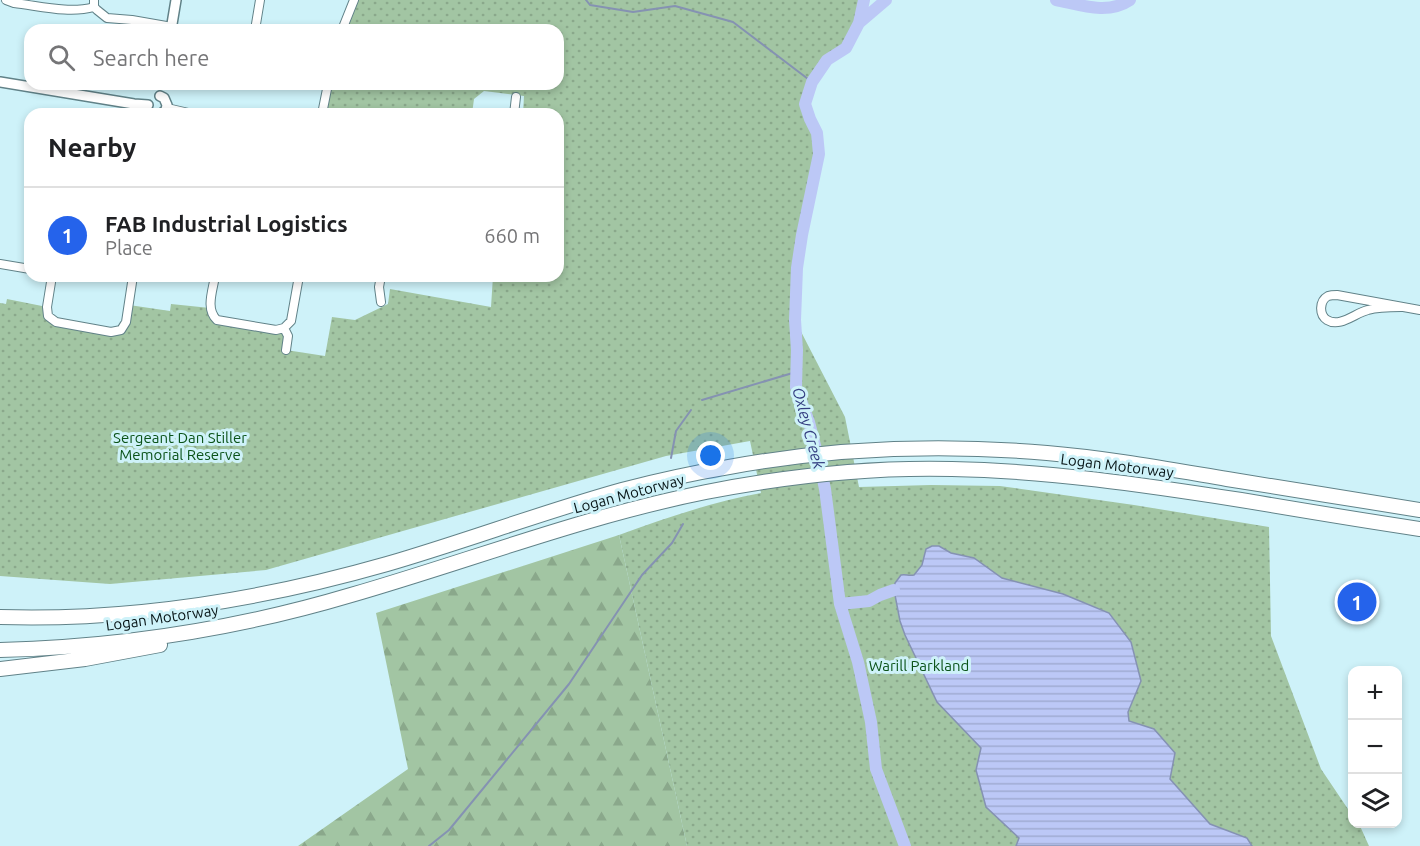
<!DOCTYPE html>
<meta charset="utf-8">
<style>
body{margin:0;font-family:Ubuntu,sans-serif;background:#f2f2f2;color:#202124}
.controls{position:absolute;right:18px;bottom:18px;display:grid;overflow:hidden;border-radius:12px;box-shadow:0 3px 9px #0003}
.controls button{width:54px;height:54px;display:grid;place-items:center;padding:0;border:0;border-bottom:2px solid #e0e0e0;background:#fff;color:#202124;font:30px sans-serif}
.you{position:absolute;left:711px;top:456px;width:21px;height:21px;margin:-15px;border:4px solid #fff;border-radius:50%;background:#1a73e8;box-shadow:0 0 0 9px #1a73e833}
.badge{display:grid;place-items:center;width:39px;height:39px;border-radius:50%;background:#2563eb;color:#fff;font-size:20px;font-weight:700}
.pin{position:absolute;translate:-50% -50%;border:3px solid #fff;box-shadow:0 2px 6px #0006}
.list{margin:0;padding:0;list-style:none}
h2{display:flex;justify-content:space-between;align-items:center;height:78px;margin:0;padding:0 24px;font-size:26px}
h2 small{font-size:20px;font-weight:400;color:#757577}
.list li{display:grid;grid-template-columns:39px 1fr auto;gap:18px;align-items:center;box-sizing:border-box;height:96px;padding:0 24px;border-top:2px solid #e0e0e0}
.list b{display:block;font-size:22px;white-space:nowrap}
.list p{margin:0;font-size:20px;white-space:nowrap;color:#757577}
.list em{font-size:20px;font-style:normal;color:#757577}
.icon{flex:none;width:33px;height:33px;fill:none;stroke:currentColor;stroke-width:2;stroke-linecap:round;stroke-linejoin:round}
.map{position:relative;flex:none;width:1420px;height:846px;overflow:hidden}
.search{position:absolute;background:#fff;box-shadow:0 3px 9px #0003;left:24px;top:24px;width:540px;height:66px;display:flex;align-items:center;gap:15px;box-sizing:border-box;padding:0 21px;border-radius:18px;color:#757577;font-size:22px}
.panel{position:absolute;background:#fff;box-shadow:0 3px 9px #0003;left:24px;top:108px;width:540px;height:174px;border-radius:18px}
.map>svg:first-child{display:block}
</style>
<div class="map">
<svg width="1420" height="846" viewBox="0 0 1420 846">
<defs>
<pattern id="forest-firs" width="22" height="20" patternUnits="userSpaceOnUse" patternTransform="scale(1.5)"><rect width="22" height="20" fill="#a2c5a3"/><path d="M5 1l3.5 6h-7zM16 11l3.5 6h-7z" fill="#8aa88b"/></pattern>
<pattern id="park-dots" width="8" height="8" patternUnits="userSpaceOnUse" patternTransform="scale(1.5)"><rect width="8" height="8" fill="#a2c5a3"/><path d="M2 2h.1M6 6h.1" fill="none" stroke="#8aa88b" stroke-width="1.8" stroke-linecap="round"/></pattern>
<pattern id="water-rules" width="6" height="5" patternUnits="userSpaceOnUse" patternTransform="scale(1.5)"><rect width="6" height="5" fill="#bcc8f6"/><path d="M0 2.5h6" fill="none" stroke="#a0abd2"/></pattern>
</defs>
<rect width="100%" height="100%" fill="#cef2f9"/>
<path fill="url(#forest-firs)" d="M619,535l68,311h-389l110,-77 -32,-156z"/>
<path fill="url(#park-dots)" d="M354,0h510l-5,23 -13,25 -19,13 -15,21 -7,21 5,16 7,14 2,21 -17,81 -5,33 -2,52 50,97 14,70 72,-2 69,1 134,19 135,22 2,109 50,133 31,46v9h6l2,2 9,20h-682l-68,-311c47,-17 93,-33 142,-42l-11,-52 -84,15 -400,114 -156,14 -110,-8v-273l6,1 1,-5 40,8 1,9 8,6 65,8 8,-25 41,6 1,-7 39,4 2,7 72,13 2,22 39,6 7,-39 23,3 33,-16 2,-15 101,18 2,-31h65v-162h-35l1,-18 -40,-5 -10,8 -2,15h-150l6,-30h230v-54h-216z"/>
<path fill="url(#water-rules)" stroke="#8592b2" stroke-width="1.5" d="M932,546h7l12,7 23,5 28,20 61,16 46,19 22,29 10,39 -13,31 1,9 25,8 21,24 -5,26 40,45 37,14 5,8h-236l3,-8 -33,-31 -10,-37 5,-22 -44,-46 -32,-67 -5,-14 -6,-31 1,-7 6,-8c5,-1 7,1 13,0l8,-10 4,-16z"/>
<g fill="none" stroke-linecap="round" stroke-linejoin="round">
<path stroke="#8592b2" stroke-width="2" d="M586,0l4,5 43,7 42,-6 58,16 79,60
M702,400l94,-28
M671,458l5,-27 15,-21
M429,846l20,-16 120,-146 73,-109 30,-32 11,-19"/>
<path stroke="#bcc8f6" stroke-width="12" d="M886,0l-27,23 -13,25 -19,12 -15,22 -7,22 5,15 7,14 2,21 -17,81 -5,33 -2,52 2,30 -1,37 13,35 10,39 6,28 15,115 18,58 13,60 5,47 29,77
M1056,0c25,5 52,15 74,0
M859,23l5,-23
M840,604l29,-3 11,-6 14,-5"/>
<g stroke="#618288" stroke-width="10">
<path id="minor" d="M6,0l8,3c26,3 55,11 80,4
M94,0v7l3,3 10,8 25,2 40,7
M255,30l5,-30
M342,30l12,-30
M167,108l26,6
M322,114l6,-30
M514,114l2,-17
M0,264l30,5
M52,276l-5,31 1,9 8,6 55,10 10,-2 5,-8 7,-46
M215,276c-2,14 -10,33 2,44l59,10 8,-2 7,-7 8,-45
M381,276l-2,11 2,15
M1401,307c-11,0 -23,0 -33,3 -13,3 -28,18 -41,10 -8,-5 -8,-19 1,-24 3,-1 6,-1 9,-1l83,15
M284,328l4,8 -2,14"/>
</g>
<g stroke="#618288" stroke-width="12">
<path id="tertiary" d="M171,30l5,-30
M0,82l134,22 14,1
M160,96l4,2 3,7 -1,5 -5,4"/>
</g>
<g stroke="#618288" stroke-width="16">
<path id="motorway" d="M0,617c131,4 261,-17 387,-53 79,-23 156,-52 235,-74 35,-9 71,-17 107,-23 104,-19 212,-23 318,-14 60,5 120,16 180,26 64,10 129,21 193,31
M0,650c119,-3 237,-21 351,-55 118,-34 234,-79 355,-103 81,-16 164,-25 246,-23 98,2 192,16 289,31 59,10 119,20 179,29
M0,669l85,-10 75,-14"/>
</g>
<use href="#minor" stroke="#fff" stroke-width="8"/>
<use href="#tertiary" stroke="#fff" stroke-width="9"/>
<use href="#motorway" stroke="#fff" stroke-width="14"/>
</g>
<g text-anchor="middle" stroke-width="6" stroke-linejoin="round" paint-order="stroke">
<g font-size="15" fill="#0b5319" stroke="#cef2f9">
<text x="180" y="443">Sergeant Dan Stiller<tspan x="180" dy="17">Memorial Reserve</tspan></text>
<text x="919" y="671">Warill Parkland</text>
</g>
<g font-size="15" fill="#061315" stroke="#cef2f9">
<text transform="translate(1117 466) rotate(7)" y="5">Logan Motorway</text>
<text transform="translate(629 494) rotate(-15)" y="5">Logan Motorway</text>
<text transform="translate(162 618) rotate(-8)" y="5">Logan Motorway</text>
</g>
<g font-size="16" font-style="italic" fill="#343e81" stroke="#cef2f9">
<text transform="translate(809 428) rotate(75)" y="6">Oxley Creek</text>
</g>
</g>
</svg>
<div class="controls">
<button>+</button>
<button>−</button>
<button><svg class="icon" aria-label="layers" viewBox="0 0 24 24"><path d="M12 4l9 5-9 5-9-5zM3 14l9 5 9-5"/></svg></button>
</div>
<div class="you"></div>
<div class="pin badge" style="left:1357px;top:602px">1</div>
<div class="search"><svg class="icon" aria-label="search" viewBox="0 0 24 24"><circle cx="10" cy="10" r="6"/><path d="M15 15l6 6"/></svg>Search here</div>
<section class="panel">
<h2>Nearby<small></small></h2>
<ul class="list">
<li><span class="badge">1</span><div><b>FAB Industrial Logistics</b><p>Place</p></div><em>660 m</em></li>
</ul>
</section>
</div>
